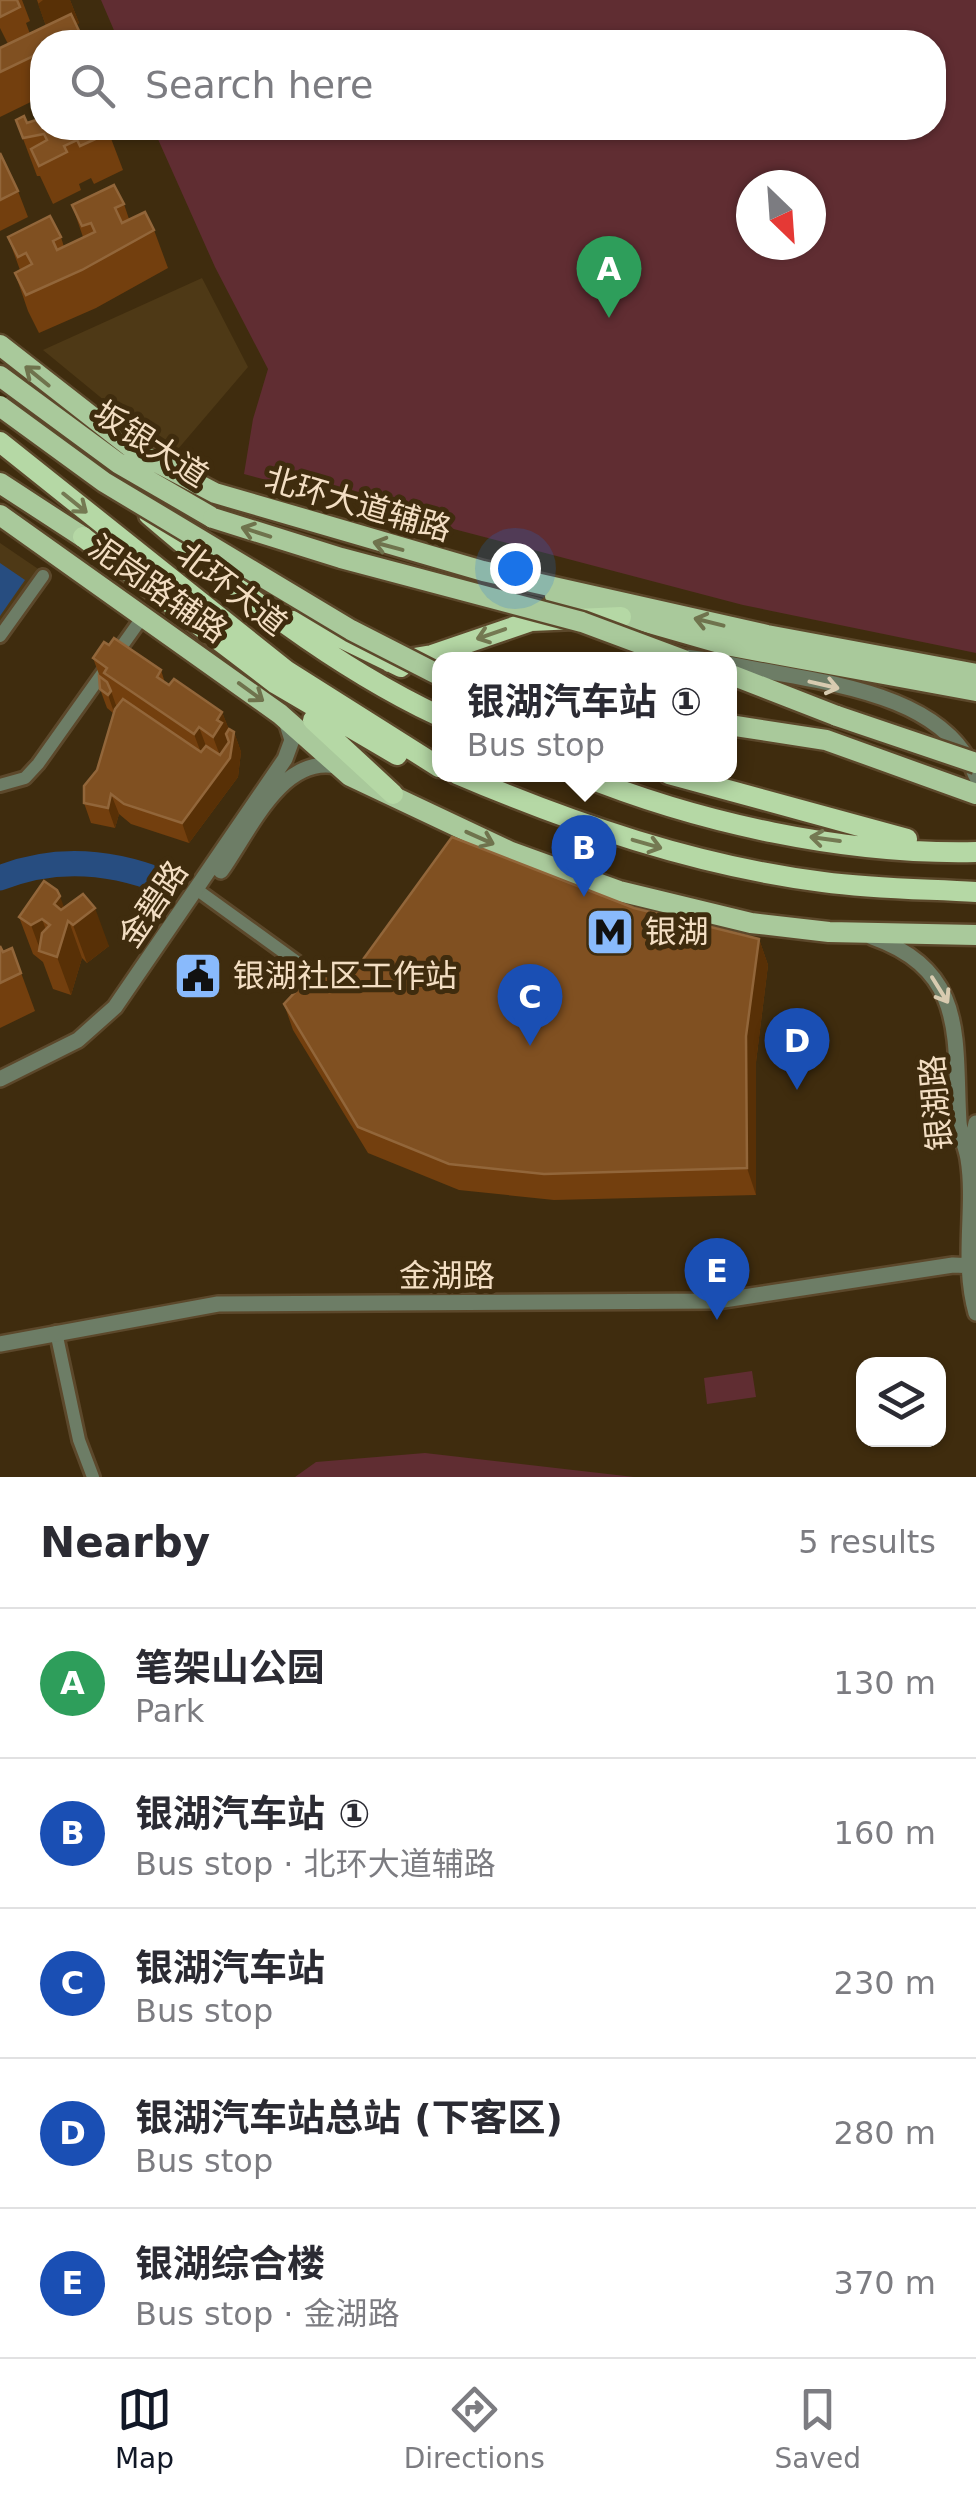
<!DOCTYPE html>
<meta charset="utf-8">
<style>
body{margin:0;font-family:"DejaVu Sans","Noto Sans SC",sans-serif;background:#f2f2f3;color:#2b2b33}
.controls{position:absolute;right:30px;bottom:30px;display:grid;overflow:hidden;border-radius:20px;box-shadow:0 2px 8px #0004}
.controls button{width:90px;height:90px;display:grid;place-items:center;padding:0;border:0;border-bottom:2px solid #e1e1e2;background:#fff;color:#2b2b33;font:50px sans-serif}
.compass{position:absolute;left:736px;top:170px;width:90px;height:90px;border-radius:50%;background:#fff;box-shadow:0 2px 8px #0004;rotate:155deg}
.you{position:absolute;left:515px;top:568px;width:35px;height:35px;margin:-25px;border:8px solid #fff;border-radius:50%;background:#1a73e8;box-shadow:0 0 0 15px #1a73e833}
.badge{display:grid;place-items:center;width:65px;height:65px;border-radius:50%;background:#111827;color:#fff;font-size:32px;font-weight:700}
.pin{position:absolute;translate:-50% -82px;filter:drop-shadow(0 2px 5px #0008)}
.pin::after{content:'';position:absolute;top:52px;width:35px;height:30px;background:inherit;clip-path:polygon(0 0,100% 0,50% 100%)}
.popup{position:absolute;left:432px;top:652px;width:305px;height:130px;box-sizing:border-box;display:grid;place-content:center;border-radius:20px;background:#fff;filter:drop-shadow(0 2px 8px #0005);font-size:32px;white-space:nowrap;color:#7c7c81}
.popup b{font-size:38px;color:#2b2b33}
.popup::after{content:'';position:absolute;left:50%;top:100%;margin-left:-20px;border:20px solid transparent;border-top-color:#fff}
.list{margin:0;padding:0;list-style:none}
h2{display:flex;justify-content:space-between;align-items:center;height:130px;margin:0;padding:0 40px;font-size:42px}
h2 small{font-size:32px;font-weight:400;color:#7c7c81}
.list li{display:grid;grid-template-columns:65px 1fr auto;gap:30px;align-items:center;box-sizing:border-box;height:150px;padding:0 40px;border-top:2px solid #e1e1e2}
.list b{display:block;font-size:38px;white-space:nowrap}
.list p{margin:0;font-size:32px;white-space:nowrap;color:#7c7c81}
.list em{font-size:32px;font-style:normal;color:#7c7c81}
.icon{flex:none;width:55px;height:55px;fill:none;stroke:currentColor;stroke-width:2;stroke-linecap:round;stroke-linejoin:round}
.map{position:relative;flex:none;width:976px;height:1477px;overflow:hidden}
.search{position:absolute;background:#fff;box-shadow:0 2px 8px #0004;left:30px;right:30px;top:30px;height:110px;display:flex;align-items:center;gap:25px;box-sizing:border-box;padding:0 35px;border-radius:40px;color:#7c7c81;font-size:38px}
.sheet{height:880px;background:#fff}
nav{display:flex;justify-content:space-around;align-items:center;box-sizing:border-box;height:140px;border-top:2px solid #e1e1e2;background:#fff;font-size:28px;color:#7c7c81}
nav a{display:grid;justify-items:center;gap:5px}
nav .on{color:#111827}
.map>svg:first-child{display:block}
</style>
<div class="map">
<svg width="976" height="1477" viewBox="0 0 976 1477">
<rect width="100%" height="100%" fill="#3f2c0e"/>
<path fill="#4e3916" d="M202,278l46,89 -76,89 -129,-106z
M0,543l50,34 -50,69z"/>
<path fill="#602d32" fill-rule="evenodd" d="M101,0h875v653l-233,-48 -499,-131 9,-55 15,-50 -53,-102 -62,-139h781v-86h-815zM811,185v60h-60v-60z
M752,1371l4,26 -49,7 -3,-26z
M425,1453l209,24h-339l21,-15z"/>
<path fill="#274d80" d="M0,563l25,17 -25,36z"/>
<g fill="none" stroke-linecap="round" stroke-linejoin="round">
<path stroke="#274d80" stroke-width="25" d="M0,878c55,-22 111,-17 164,4"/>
<g stroke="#5c482b" stroke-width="18">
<path id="minor" d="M0,636l43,-60
M0,785l25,-7 13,-14 106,-149
M196,889l130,94
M56,1332l23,108 14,37"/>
</g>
<g stroke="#5c482b" stroke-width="20">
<path id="tertiary" d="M653,660l25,-4 29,4
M729,664c81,18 215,24 247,112
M221,871c28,-39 60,-116 115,-105
M872,937c96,34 82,102 87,185 1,14 7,24 9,37 8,49 -7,100 8,154
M0,1079l78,-39 37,-33 170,-248 7,-19 -6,-19
M969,1159l7,-36
M0,1344l218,-40 499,-3 236,-36 23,1"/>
</g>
<g stroke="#5c482b" stroke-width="25">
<path id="primary" d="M0,345l137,107 78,41 268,78 284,64 209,39
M0,376l118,87 95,55
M0,483l83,54
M0,515l280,199 70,62 161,76 108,39 132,32 78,9 147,3
M555,596l171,49 250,46
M729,674l108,42
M729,725l97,15 150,54"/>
</g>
<g stroke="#5c482b" stroke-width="25">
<path id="trunk" d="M0,442l287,229 152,96
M149,515c89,76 184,151 290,201
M83,537l193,147 121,71
M294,621l33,10 74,36
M390,662l42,-7 99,-34 90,-4
M313,720l80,74
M457,774c117,50 240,92 366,108 51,7 102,7 153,10
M578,774c121,49 266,81 398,78
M669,774l238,65"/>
</g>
<use href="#minor" stroke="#6d7d66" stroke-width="12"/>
<use href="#tertiary" stroke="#6d7d66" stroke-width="15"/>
<use href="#primary" stroke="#a9c99b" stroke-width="20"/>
<use href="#trunk" stroke="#b5d8a5" stroke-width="20"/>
<g stroke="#5c482b" stroke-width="25" stroke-linecap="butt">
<path id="primary-bridge" d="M0,406l104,76 247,148 88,45
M213,518l128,40 241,64 102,38
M837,716l139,47"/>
</g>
<use href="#primary-bridge" stroke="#a9c99b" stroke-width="20"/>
</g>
<path fill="#733f0e" d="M0,0h22l8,21 -4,2 4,11 16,-8 -9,-26h33l9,23 -3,2 8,17h-42v59l-1,-4 -41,20v-69l8,-4 -8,-16z
M16,120l26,8h65l16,42 -29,14 -3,-6 -12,6 2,6 -28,14 -13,-28h-3z
M0,153l18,38 10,26 -28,14z
M124,204l5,15 25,11 14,38 -72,40 -57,25 -11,-22 -13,-38 5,-3 -12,-33h53l3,10 19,-10 -11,-32z
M93,658l68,12 4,13 57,29 7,18 5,2 7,20 -3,25 -49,66 -58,-19 -12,-10 -4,14 -24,-5 -7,-20 13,-33 16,-57 -6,-5 -7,-19v-12z
M64,908l45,38 -22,17 -5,-5 -11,37 -18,-6 -10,-27 -10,-8 -14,-37z
M634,908l125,31 9,26 -12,97v133l-202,5 -95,-10 -91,-37 -75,-123 -9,-26z
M0,946l3,6 9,-4 23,63 -35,17z"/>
<path fill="#583006" d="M43,0h27l9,23 -27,19 -14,-38z
M111,691l7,20 -3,4 -7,-20z
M222,712l11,28 1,-8 7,20 -3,25 -49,66 -7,-20 42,-57 -11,-29 4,-17z
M199,727l14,38 -5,7 -14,-38z
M111,794l8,20 -4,14 -7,-20z
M60,896l22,62 -11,37 -14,-38 -3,-53z
M95,908l14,38 -22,17 -14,-38z
M42,919l14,38 -15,-5 -10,-27z
M759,939l9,26 -12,97v133l-9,-27 -1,-132z"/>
<path fill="#805021" stroke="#92663a" stroke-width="2.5" d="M0,0h17l3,7 -20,10z
M71,14l9,19 -19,9h-19v10l-42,20v-24z
M24,116l3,7 15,-5v10h64l3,5 -29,13 -3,-6 -13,6 3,6 -28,14 -8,-17 16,-9 -3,-6 -21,4 -7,-18z
M0,153l18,38 -18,9z
M114,185l10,19 -9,4 7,15 23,-11 9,18 -72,40 -56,25 -11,-22 17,-9 -6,-11 -8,4 -10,-20 42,-21 11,21 -8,4 4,9 38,-18 -4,-9 -9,3 -10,-21z
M114,638l47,32 -4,7 12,8 5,-6 48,33 -5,8 5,3 -9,14 -14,-10 -5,7 -90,-61 3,-5 -14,-10 11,-16 5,3z
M99,676l8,6 4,9 -3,4 -8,-6z
M123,699l78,53 5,-6 14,9 9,-13 -3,-8 3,-5 5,3 -4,26 -48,65 -58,-19 -13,-10 -3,14 -24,-5v-17l13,-16 18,-61z
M452,837l182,71 125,31 -13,97 1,132 -203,6 -95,-10 -91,-37 -74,-123 33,-35 26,18z
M44,881l13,9 3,6 -6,8 7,6 22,-16 12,14 -22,17 -5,-4 -11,36 -18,-6 3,-18 8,-8 -8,-6 -11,6 -12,-8z
M0,946l3,6 9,-4 9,25 -21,10z"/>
<defs><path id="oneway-shaft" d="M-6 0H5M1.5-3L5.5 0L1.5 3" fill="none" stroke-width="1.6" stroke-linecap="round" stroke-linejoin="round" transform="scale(2.5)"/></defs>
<g stroke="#6f734d">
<use href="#oneway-shaft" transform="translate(37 376) rotate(-141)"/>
<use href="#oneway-shaft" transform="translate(256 532) rotate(-162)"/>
<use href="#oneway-shaft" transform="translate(388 546) rotate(-165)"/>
<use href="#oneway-shaft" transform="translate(709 622) rotate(-166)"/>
<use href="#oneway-shaft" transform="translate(251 692) rotate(36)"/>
<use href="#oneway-shaft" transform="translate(480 838) rotate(24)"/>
</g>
<g stroke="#747952">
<use href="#oneway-shaft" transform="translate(75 503) rotate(39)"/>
<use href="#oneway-shaft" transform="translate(491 634) rotate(161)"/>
<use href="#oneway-shaft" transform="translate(825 839) rotate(-172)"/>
<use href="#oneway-shaft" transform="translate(647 844) rotate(16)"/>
</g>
<g stroke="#d8cbb0">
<use href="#oneway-shaft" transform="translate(824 685) rotate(13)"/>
<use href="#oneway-shaft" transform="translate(940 990) rotate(58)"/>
</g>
<defs>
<g id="metro-square" transform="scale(2.5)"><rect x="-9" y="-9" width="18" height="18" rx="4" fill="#89bafc" stroke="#3f2c0e"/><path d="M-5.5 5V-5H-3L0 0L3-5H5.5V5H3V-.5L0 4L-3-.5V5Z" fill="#111"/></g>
<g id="civic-square" transform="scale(2.5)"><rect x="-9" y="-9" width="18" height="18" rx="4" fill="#89bafc" stroke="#3f2c0e"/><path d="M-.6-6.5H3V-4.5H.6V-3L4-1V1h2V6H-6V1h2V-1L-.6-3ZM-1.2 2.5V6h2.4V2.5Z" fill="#111"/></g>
</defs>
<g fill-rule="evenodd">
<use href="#metro-square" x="610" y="932"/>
<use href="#civic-square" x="198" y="976"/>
</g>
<g text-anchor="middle" stroke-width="10" stroke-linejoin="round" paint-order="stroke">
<g font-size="32" fill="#f3dec3" stroke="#3f2c0e">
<text transform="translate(151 444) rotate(33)" y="11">坂银大道</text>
<text transform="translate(358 504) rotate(16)" y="11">北环大道辅路</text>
<text transform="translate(158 589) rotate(35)" y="11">泥岗路辅路</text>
<text transform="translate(232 589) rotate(38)" y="11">北环大道</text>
<text transform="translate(153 904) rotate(-56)" y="11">金碧路</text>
<text transform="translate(936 1103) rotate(-95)" y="11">银湖路</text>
<text x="447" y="1287">金湖路</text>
</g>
<g font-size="32" fill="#f3dec3" stroke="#3f2c0e" text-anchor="start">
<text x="645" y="943">银湖</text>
<text x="233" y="987">银湖社区工作站</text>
</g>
</g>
</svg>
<div class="controls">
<button><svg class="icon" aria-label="layers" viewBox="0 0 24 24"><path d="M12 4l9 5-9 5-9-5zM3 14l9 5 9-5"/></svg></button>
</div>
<svg class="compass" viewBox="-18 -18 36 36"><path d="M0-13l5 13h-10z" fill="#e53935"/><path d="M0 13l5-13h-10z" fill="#7c7c81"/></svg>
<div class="you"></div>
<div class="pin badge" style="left:609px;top:318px;background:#2e9e5b">A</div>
<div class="pin badge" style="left:584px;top:897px;background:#1a4fb4">B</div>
<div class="popup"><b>银湖汽车站 ①</b>Bus stop</div>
<div class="pin badge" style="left:530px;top:1046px;background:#1a4fb4">C</div>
<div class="pin badge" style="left:797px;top:1090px;background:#1a4fb4">D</div>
<div class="pin badge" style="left:717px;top:1320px;background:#1a4fb4">E</div>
<div class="search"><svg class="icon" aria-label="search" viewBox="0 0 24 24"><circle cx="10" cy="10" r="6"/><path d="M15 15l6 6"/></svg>Search here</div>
</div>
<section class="sheet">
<h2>Nearby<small>5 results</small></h2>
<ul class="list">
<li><span class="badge" style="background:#2e9e5b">A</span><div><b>笔架山公园</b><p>Park</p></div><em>130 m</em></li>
<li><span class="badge" style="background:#1a4fb4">B</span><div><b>银湖汽车站 ①</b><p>Bus stop · 北环大道辅路</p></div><em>160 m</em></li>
<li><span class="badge" style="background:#1a4fb4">C</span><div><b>银湖汽车站</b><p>Bus stop</p></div><em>230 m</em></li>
<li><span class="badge" style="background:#1a4fb4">D</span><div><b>银湖汽车站总站 (下客区)</b><p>Bus stop</p></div><em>280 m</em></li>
<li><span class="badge" style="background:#1a4fb4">E</span><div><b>银湖综合楼</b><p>Bus stop · 金湖路</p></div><em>370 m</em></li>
</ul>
</section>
<nav>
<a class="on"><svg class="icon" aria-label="map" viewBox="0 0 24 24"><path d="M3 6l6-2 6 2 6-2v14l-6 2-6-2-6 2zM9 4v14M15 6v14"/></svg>Map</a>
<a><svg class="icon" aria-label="directions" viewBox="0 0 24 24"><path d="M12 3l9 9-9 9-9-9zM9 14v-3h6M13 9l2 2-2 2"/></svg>Directions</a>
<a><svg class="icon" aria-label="saved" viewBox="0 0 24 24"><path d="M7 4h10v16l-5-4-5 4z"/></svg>Saved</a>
</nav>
